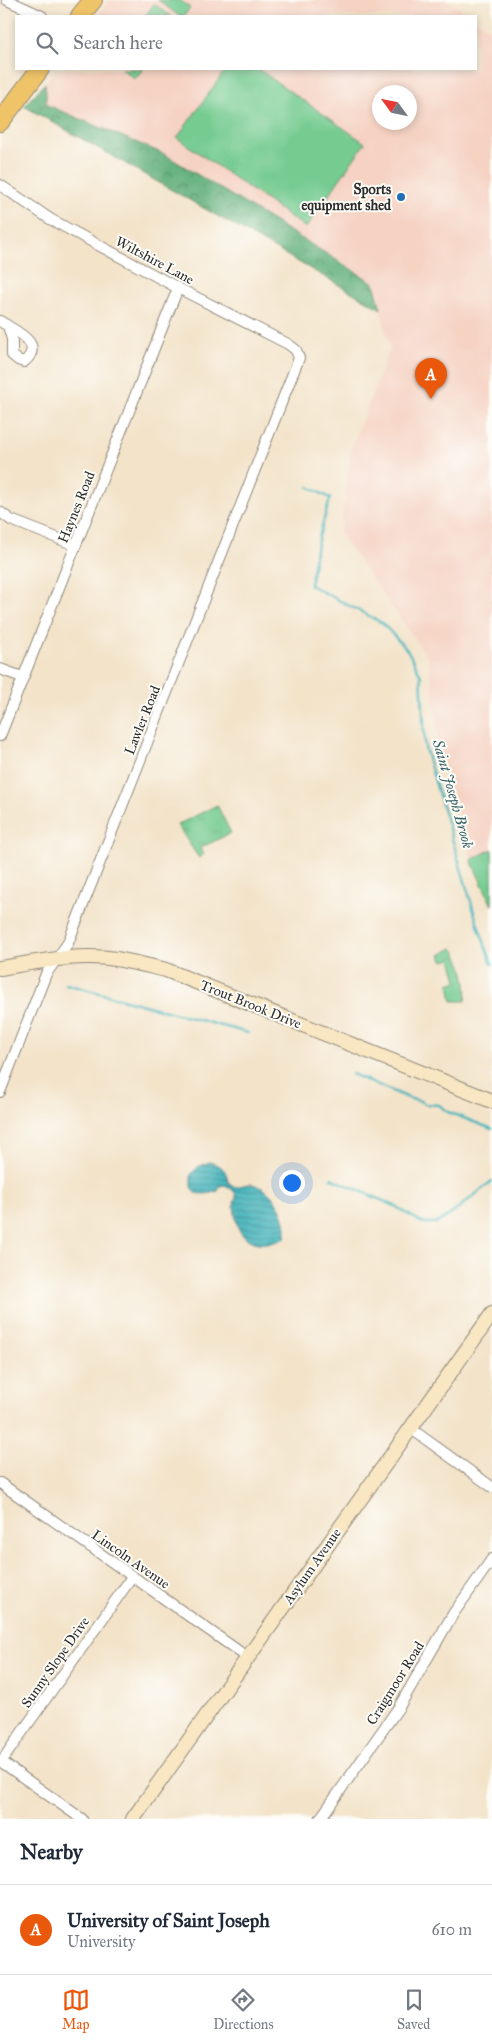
<!DOCTYPE html>
<style>
body{margin:0;font-family:"IM FELL Great Primer",serif;background:#f6f6f7;color:#1f2937}
.compass{position:absolute;left:372px;top:85px;width:45px;height:45px;border-radius:50%;background:#fff;box-shadow:0 2px 8px #0003;rotate:303deg}
.you{position:absolute;left:291px;top:1182px;width:18px;height:18px;margin:-12px;border:4px solid #fff;border-radius:50%;background:#1a73e8;box-shadow:0 0 0 8px #1a73e833}
.badge{display:grid;place-items:center;width:32px;height:32px;border-radius:50%;background:#ea580c;color:#fff;font-size:16px;font-weight:700}
.pin{position:absolute;translate:-50% -41px;filter:drop-shadow(0 1px 2px #0008)}
.pin::after{content:'';position:absolute;top:26px;width:18px;height:15px;background:inherit;clip-path:polygon(0 0,100% 0,50% 100%)}
.list{margin:0;padding:0;list-style:none}
h2{display:flex;justify-content:space-between;align-items:center;height:65px;margin:0;padding:0 20px;font-size:21px}
h2 small{font-size:16px;font-weight:400;color:#747a83}
.list li{display:grid;grid-template-columns:32px 1fr auto;gap:15px;align-items:center;box-sizing:border-box;height:90px;padding:0 20px;border-top:1px solid #e0e1e3}
.list b{display:block;font-size:19px;white-space:nowrap}
.list p{margin:0;font-size:16px;white-space:nowrap;color:#747a83}
.list em{font-size:16px;font-style:normal;color:#747a83}
.icon{flex:none;width:28px;height:28px;fill:none;stroke:currentColor;stroke-width:2;stroke-linecap:round;stroke-linejoin:round}
.map{position:relative;flex:none;width:492px;height:1819px;overflow:hidden}
.search{position:absolute;background:#fff;box-shadow:0 2px 8px #0003;left:15px;right:15px;top:15px;height:55px;display:flex;align-items:center;gap:12px;box-sizing:border-box;padding:0 18px;border-radius:0px;color:#747a83;font-size:19px}
.sheet{height:155px;background:#fff}
nav{display:flex;justify-content:space-around;align-items:center;box-sizing:border-box;height:70px;border-top:1px solid #e0e1e3;background:#fff;font-size:14px;color:#747a83}
nav a{display:grid;justify-items:center;gap:2px}
nav .on{color:#ea580c}
.map>svg:first-child{display:block}
</style>
<div class="map">
<svg width="492" height="1819" viewBox="0 0 492 1819">
<defs>
<pattern id="grass-tufts" width="24" height="20" patternUnits="userSpaceOnUse" patternTransform="scale(1.25)"><rect width="24" height="20" fill="#75cb90"/><path d="M3 7l-1-3M5 7V3M7 7l1-3M15 17l-1-3M17 17v-4M19 17l1-3" fill="none" stroke="#65ae7c"/></pattern>
<pattern id="forest-crowns" width="20" height="18" patternUnits="userSpaceOnUse" patternTransform="scale(1.25)"><rect width="20" height="18" fill="#60af7a"/><path d="M2 6a3 3 0 1 1 6 0M12 15a3 3 0 1 1 6 0" fill="none" stroke="#4f8f64"/></pattern>
<pattern id="water-rules" width="6" height="5" patternUnits="userSpaceOnUse" patternTransform="scale(1.25)"><rect width="6" height="5" fill="#44b4bb"/><path d="M0 2.5h6" fill="none" stroke="#399398"/></pattern>
</defs>
<rect width="100%" height="100%" fill="#fdfcf7"/>
<filter id="ink" filterUnits="userSpaceOnUse"><feTurbulence type="fractalNoise" baseFrequency=".02" numOctaves="2"/><feDisplacementMap in="SourceGraphic" scale="10" xChannelSelector="R" yChannelSelector="G"/><feConvolveMatrix kernelMatrix="1 2 1 2 8 2 1 2 1" color-interpolation-filters="sRGB"/></filter>
<filter id="wash" filterUnits="userSpaceOnUse"><feTurbulence type="fractalNoise" baseFrequency=".0096" numOctaves="4" result="noise"/><feDisplacementMap in="SourceGraphic" scale="20" xChannelSelector="R" yChannelSelector="G"/><feGaussianBlur stdDeviation="1.12" result="paint"/><feColorMatrix in="noise" values="0 0 0 0 0 0 0 0 0 0 0 0 0 0 0 0 0 1.4 0 .05"/><feComposite in="paint" operator="in"/></filter>
<g filter="url(#wash)">
<rect width="100%" height="100%" fill="#f3e3c9"/>
<path fill="#f5d2c2" fill-rule="evenodd" d="M110,0h337l24,16h-374z
M476,20l16,11v818l-21,11 -32,-112 -3,-38 -9,-54 -87,-122 11,-85 39,-100 -16,-66 -210,-129 -117,-49 -2,-22 11,-14h420zM380,92h30v30h-30z"/>
<path fill="url(#grass-tufts)" stroke="#507b5e" d="M217,805l14,28 -31,15 4,6 -5,4 -22,-33z
M453,948c9,10 16,39 13,53h-14l-3,-17 8,-3 -6,-22 -7,2 -4,-6z"/>
<path fill="url(#forest-crowns)" stroke="#466d52" d="M45,83l2,22 117,49 210,129 7,26 -357,-203z"/>
<path fill="#75cb90" stroke="#507b5e" d="M158,0h22l10,8 -6,8h-5z
M154,4l17,12h-23l-2,-1z
M122,69h21l-8,10z
M226,69h32l107,74 -59,85 -129,-90z
M492,849v57l-21,-46z"/>
<path fill="url(#water-rules)" stroke="#387073" d="M209,1162c12,2 18,8 19,20l7,5c5,-1 11,-3 16,-3 21,2 40,35 34,54 -15,8 -40,9 -47,-11 -2,-7 -4,-16 -4,-24 1,-2 2,-5 2,-7 -1,-6 -7,-8 -11,-11l-5,1 -2,5c-9,3 -15,4 -23,2l-4,-6v-13l7,-7z"/>
<g fill="none" stroke-linecap="round" stroke-linejoin="round">
<path stroke="#44b4bb" stroke-width="2.5" d="M309,487l21,11 -13,46 -7,41 72,38 26,28 13,25 4,72 53,177 14,39
M66,984l182,49
M352,1074l59,25 9,2 5,3 14,1 9,7 44,17
M331,1178l64,28 27,17h15l13,-8 42,-34"/>
</g>
</g>
<g filter="url(#ink)">
<g fill="none" stroke-linecap="round" stroke-linejoin="round">
<g stroke="#8f877a" stroke-width="12">
<path id="street" d="M7,0l35,16
M0,185l50,34 128,69 110,56 8,6 3,8 -231,585 -22,31 -46,118
M0,321c15,10 46,22 24,41l-6,-2 -6,-5v-16l-4,-13
M0,512l11,8 64,25
M0,669l22,8
M0,736l178,-448
M410,1428l82,59
M0,1483l247,174
M0,1761l82,58
M1,1762l131,-185
M320,1819l79,-112 54,-93 39,-55"/>
</g>
<g stroke="#8f877a" stroke-width="16">
<path id="secondary" d="M0,968c38,-6 78,-15 116,-9 17,3 33,7 50,11l326,131
M133,1819l359,-505"/>
</g>
<g stroke="#8f877a" stroke-width="20">
<path id="highway" d="M80,16l13,-16
M0,122l40,-53"/>
</g>
<use href="#street" stroke="#fff" stroke-width="10"/>
<use href="#secondary" stroke="#f9e7c3" stroke-width="14"/>
<use href="#highway" stroke="#efc469" stroke-width="18"/>
</g>
</g>
<circle fill="#1f6fb2" stroke="#fdfcf7" stroke-width="2" cx="401" cy="197" r="5"/>
<g text-anchor="middle" stroke-width="4" stroke-linejoin="round" paint-order="stroke">
<g font-size="14" font-weight="bold" fill="#2b2b2b" stroke="#fdfcf7" text-anchor="end">
<text x="391" y="194">Sports<tspan x="391" dy="16">equipment shed</tspan></text>
</g>
<g font-size="14" fill="#2b2b2b" stroke="#fdfcf7">
<text transform="translate(155 260) rotate(28)" y="5">Wiltshire Lane</text>
<text transform="translate(76 507) rotate(-68)" y="5">Haynes Road</text>
<text transform="translate(142 720) rotate(-68)" y="5">Lawler Road</text>
<text transform="translate(251 1004) rotate(22)" y="5">Trout Brook Drive</text>
<text transform="translate(131 1559) rotate(35)" y="5">Lincoln Avenue</text>
<text transform="translate(312 1566) rotate(-55)" y="5">Asylum Avenue</text>
<text transform="translate(55 1662) rotate(-55)" y="5">Sunny Slope Drive</text>
<text transform="translate(395 1683) rotate(-58)" y="5">Craigmoor Road</text>
</g>
<g font-size="15" font-style="italic" fill="#356265" stroke="#fdfcf7">
<text transform="translate(453 794) rotate(74)" y="5">Saint Joseph Brook</text>
</g>
</g>
</svg>
<svg class="compass" viewBox="-18 -18 36 36"><path d="M0-13l5 13h-10z" fill="#e53935"/><path d="M0 13l5-13h-10z" fill="#747a83"/></svg>
<div class="you"></div>
<div class="pin badge" style="left:431px;top:399px">A</div>
<div class="search"><svg class="icon" aria-label="search" viewBox="0 0 24 24"><circle cx="10" cy="10" r="6"/><path d="M15 15l6 6"/></svg>Search here</div>
</div>
<section class="sheet">
<h2>Nearby<small></small></h2>
<ul class="list">
<li><span class="badge">A</span><div><b>University of Saint Joseph</b><p>University</p></div><em>610 m</em></li>
</ul>
</section>
<nav>
<a class="on"><svg class="icon" aria-label="map" viewBox="0 0 24 24"><path d="M3 6l6-2 6 2 6-2v14l-6 2-6-2-6 2zM9 4v14M15 6v14"/></svg>Map</a>
<a><svg class="icon" aria-label="directions" viewBox="0 0 24 24"><path d="M12 3l9 9-9 9-9-9zM9 14v-3h6M13 9l2 2-2 2"/></svg>Directions</a>
<a><svg class="icon" aria-label="saved" viewBox="0 0 24 24"><path d="M7 4h10v16l-5-4-5 4z"/></svg>Saved</a>
</nav>
